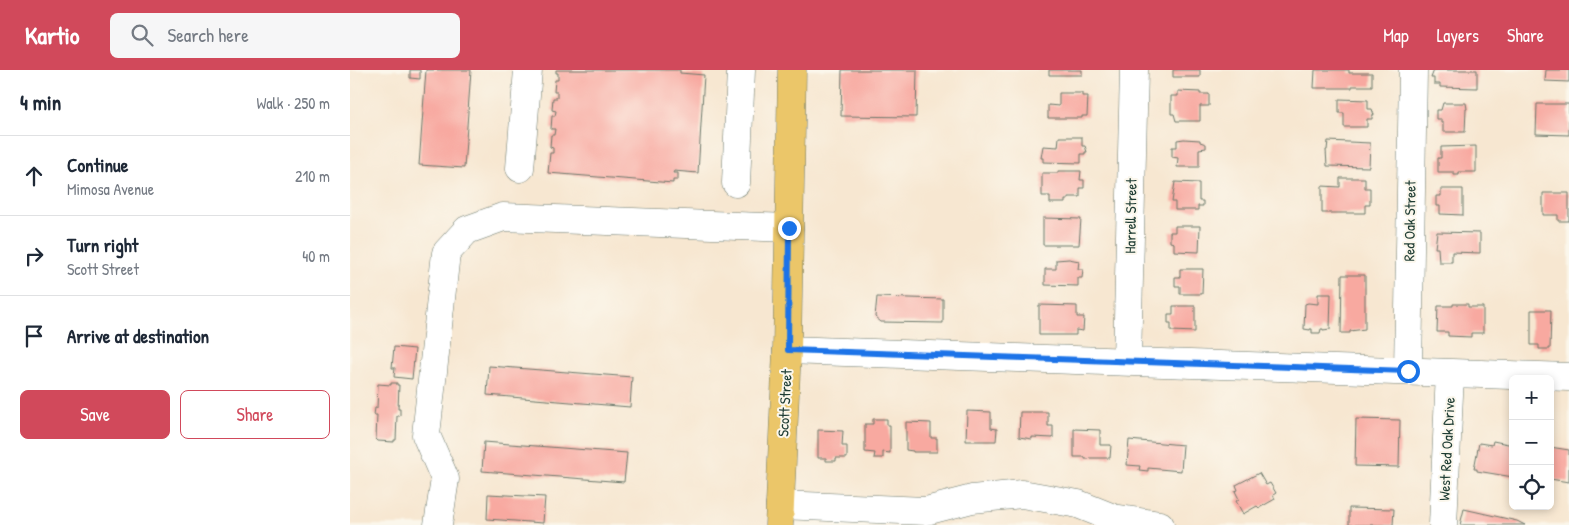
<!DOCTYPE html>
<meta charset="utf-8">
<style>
body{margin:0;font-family:"Patrick Hand",sans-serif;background:#f6f6f7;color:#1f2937}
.controls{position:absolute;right:15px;bottom:15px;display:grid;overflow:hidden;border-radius:8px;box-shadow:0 2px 8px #0003}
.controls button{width:45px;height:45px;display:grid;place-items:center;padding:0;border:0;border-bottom:1px solid #e0e1e3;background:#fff;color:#1f2937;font:25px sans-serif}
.stop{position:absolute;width:15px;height:15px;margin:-11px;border:4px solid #1a73e8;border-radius:50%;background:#fff}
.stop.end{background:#1a73e8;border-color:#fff;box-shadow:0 1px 5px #0008}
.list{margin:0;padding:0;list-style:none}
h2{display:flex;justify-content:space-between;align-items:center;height:65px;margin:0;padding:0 20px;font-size:21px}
h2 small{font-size:16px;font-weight:400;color:#747a83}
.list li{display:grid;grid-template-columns:32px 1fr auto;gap:15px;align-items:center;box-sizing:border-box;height:80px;padding:0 20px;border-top:1px solid #e0e1e3}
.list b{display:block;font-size:19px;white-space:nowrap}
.list p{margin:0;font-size:16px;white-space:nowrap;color:#747a83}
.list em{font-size:16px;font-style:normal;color:#747a83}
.actions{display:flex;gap:10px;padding:15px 20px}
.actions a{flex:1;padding:11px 0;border:1px solid #d1495b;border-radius:8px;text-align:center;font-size:18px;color:#d1495b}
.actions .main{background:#d1495b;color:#fff}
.icon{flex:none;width:28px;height:28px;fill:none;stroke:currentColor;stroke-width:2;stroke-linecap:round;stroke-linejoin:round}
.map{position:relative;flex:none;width:1219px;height:455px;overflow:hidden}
header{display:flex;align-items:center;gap:30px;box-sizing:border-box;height:70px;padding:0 25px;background:#d1495b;color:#fff}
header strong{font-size:24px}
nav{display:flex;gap:28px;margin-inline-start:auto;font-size:18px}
.search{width:350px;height:45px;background:#f6f6f7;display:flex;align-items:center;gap:12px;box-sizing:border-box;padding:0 18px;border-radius:8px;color:#747a83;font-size:19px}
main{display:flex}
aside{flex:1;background:#fff}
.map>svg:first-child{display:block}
</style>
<header>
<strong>Kartio</strong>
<div class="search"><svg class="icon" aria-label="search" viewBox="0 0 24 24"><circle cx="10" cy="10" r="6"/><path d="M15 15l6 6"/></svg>Search here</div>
<nav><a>Map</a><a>Layers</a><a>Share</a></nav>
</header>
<main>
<aside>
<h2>4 min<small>Walk · 250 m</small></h2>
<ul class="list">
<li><svg class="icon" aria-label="ahead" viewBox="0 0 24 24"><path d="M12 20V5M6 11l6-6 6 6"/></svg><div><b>Continue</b><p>Mimosa Avenue</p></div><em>210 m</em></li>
<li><svg class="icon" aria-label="right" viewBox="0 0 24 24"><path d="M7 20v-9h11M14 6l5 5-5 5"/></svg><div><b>Turn right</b><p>Scott Street</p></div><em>40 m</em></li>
<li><svg class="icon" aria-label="arrive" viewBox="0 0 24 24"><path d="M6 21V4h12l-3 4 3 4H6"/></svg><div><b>Arrive at destination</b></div></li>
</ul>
<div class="actions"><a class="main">Save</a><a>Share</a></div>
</aside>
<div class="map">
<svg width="1219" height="455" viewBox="0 0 1219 455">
<rect width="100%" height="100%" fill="#fbf7ec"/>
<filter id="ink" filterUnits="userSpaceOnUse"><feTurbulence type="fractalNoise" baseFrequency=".02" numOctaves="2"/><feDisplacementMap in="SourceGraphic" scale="10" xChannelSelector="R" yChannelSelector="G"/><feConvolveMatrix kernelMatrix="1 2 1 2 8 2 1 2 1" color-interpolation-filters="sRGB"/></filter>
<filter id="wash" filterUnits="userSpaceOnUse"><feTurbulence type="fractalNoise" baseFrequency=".0096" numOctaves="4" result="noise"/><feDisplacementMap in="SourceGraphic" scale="20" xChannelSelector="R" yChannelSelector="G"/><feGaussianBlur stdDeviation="1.12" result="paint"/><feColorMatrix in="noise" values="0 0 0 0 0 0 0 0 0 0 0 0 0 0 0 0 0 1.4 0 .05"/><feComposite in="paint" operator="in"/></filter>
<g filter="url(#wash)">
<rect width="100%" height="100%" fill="#f7e7d1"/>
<g id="blocks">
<path fill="#f8a9a0" d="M60,0h10v9l-10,-1z
M76,0h45l-7,98 -45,-3z
M206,0h124v3l24,2 -6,98 -24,-2 -1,2h5v7h-5v3l-125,-10 2,-20h3v-5l-3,-1 1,-12h3l1,-6h-4l1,-13h3l1,-5 -4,-1 1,-12h4v-6h-3l1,-12h3v-7h-2z
M492,0h75l-1,47 -75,-1z
M699,0h33v5h-33z
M823,0h27v7h-27z
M965,0h34v3h23v13h-20v2h-38z
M1084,0h43v18l-37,-1v-3h-6v-6h-3z
M1196,0h23v12l-24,-1z
M828,21l22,1v2h9v12h-9v15h-24l-2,-7h-3v-18h7z
M709,23h23v3h6l-1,20h-5v2h-34v-13l11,1z
M989,29l29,1v9h4l2,6h-2v4h-5v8h-23v-14h-5z
M1093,33h23l1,6h-1l-1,23h-22v-9h-2v-4h-5v-9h5z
M1187,34h32v31l-33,-1z
M709,67h23v9h3l2,6h-2v2h-4v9l-38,-1v-4h-2l2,-12 15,1z
M834,69l16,1v2l6,2v4l-7,1v18h-22l1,-9 -6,-1v-10h5v-7z
M978,71l42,2 -1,24 -42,-1 -1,-16h1z
M1126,76v26h-17v3h-5v-3h-16v-14h3v-11z
M708,101h23l-1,9h4v8h-4v9h-12v3h-3v3h-15v-7h-8v-23h16z
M990,108h25v10h5v17h-5v8h-43v-27l18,1z
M825,112l24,1v18h4v5h-5v4h-23v-8h-3z
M1091,119h22v26l-23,-1v-8h-4v-10h5z
M1193,123h26v28h-11v-6h-15z
M693,148l38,1 -2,26h-36z
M825,156h25l-1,26 -25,-1v-8l-4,-1v-10h5z
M1087,162l43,1v20l-28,-1v10h-13l-1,-14h-3z
M719,189l10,2 -1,8h5l-1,9h-4v8l-33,-1v-16h11v-9z
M830,199h23l-1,25h-22v-8h-5v-9h5z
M992,205h23v54l-15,2v2h-9z
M968,224h13l-1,35 -7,1v-1h-2l-1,4h-8v-4h-2v1l-6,-1 1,-25 3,-1 10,1z
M527,227l66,2v24l-62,-1 -6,-5z
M1103,234h15v3h15v26h-12v4l-23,-1v-4h-11l1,-26h15z
M689,235l38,1v11h7l-1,14 -7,-1v5h-37z
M823,236h22v26l-24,-1v-8h-3v-9h5z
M1181,240h20l-1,39h-11v-4h-8z
M44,277l21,2 -3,30 -18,-2 1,-9h-3z
M139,296l143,11 -2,30 -143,-12z
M41,313h6v2h2l-1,24h2v7h-3l-1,24h-2v2l-16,-1 -2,-2 1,-24h-3l1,-7h2l1,-24 13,1z
M617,341l24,1v16l6,1 -1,12h-30z
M670,342h28v14h5v12l-21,-1v2l-13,-2z
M523,349h14v6h3v28l-7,-1v6h-9l1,-5 -10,-1v-28h8z
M1006,349l44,1 -1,47 -44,-1z
M556,352l25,1v15h6v14h-24v-1l-7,-1z
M724,359l26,1v15h11l-1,13h-21v1h-4v-2h-11z
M468,360l25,1 -1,15h5v12h-11v3h-10v-3h-8z
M779,370l54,5 -2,26 -33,-3v3l-9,-1 1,-4 -13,-1z
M1143,371l20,4v32l-36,-6v-2h-3l5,-26 13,2z
M134,372l143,11 -3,29 -142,-11z
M1200,377l19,3v32l-19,-3z
M909,403l7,12 4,-2 6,10 -3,2 2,4 -16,9 -2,-2 -14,8 -7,-13 3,-2 -4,-8 3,-1 -2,-5z
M138,424l57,3 -2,26 -56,-4z
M999,438l45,1 -1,16h-44z
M1114,439l53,12 8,4h-65z"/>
</g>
</g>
<g filter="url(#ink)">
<use href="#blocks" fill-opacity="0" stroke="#6b786b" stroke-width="1"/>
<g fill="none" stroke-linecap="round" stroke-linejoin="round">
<g stroke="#6b786b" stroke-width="29">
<path id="minor" d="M170,98l8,-98
M386,113l5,-113
M437,280l782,27
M777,291l7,-291
M1058,301l5,-301
M430,435l146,6 46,-12 50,-5 56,10 35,14 47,7
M88,455l7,-46 -19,-44 20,-182 21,-23 36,-13 286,11
M1093,455l7,-152"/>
</g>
<g stroke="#6b786b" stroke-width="29">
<path id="major" d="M429,455l8,-175 5,-280"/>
</g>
<use href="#minor" stroke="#fff" stroke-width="28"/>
<use href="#major" stroke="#ebc669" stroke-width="28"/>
</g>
</g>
<g fill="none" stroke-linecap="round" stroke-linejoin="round" filter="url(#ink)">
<path stroke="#1a73e8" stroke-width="6" d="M439,158l-1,122 620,21"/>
</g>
<g text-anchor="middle" stroke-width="4" stroke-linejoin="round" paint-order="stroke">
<g font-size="15" fill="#1f3d34" stroke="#fbf7ec">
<text transform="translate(781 146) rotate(-89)" y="5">Harrell Street</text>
<text transform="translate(1060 151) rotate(-89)" y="5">Red Oak Street</text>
<text transform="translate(435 333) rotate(-87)" y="5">Scott Street</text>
<text transform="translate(1097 379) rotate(-87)" y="5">West Red Oak Drive</text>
</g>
</g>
</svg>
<div class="controls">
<button>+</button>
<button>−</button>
<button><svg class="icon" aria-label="locate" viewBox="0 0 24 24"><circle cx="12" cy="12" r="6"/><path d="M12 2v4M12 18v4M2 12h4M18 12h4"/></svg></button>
</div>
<div class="stop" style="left:1058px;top:301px"></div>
<div class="stop end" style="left:439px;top:158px"></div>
</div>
</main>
